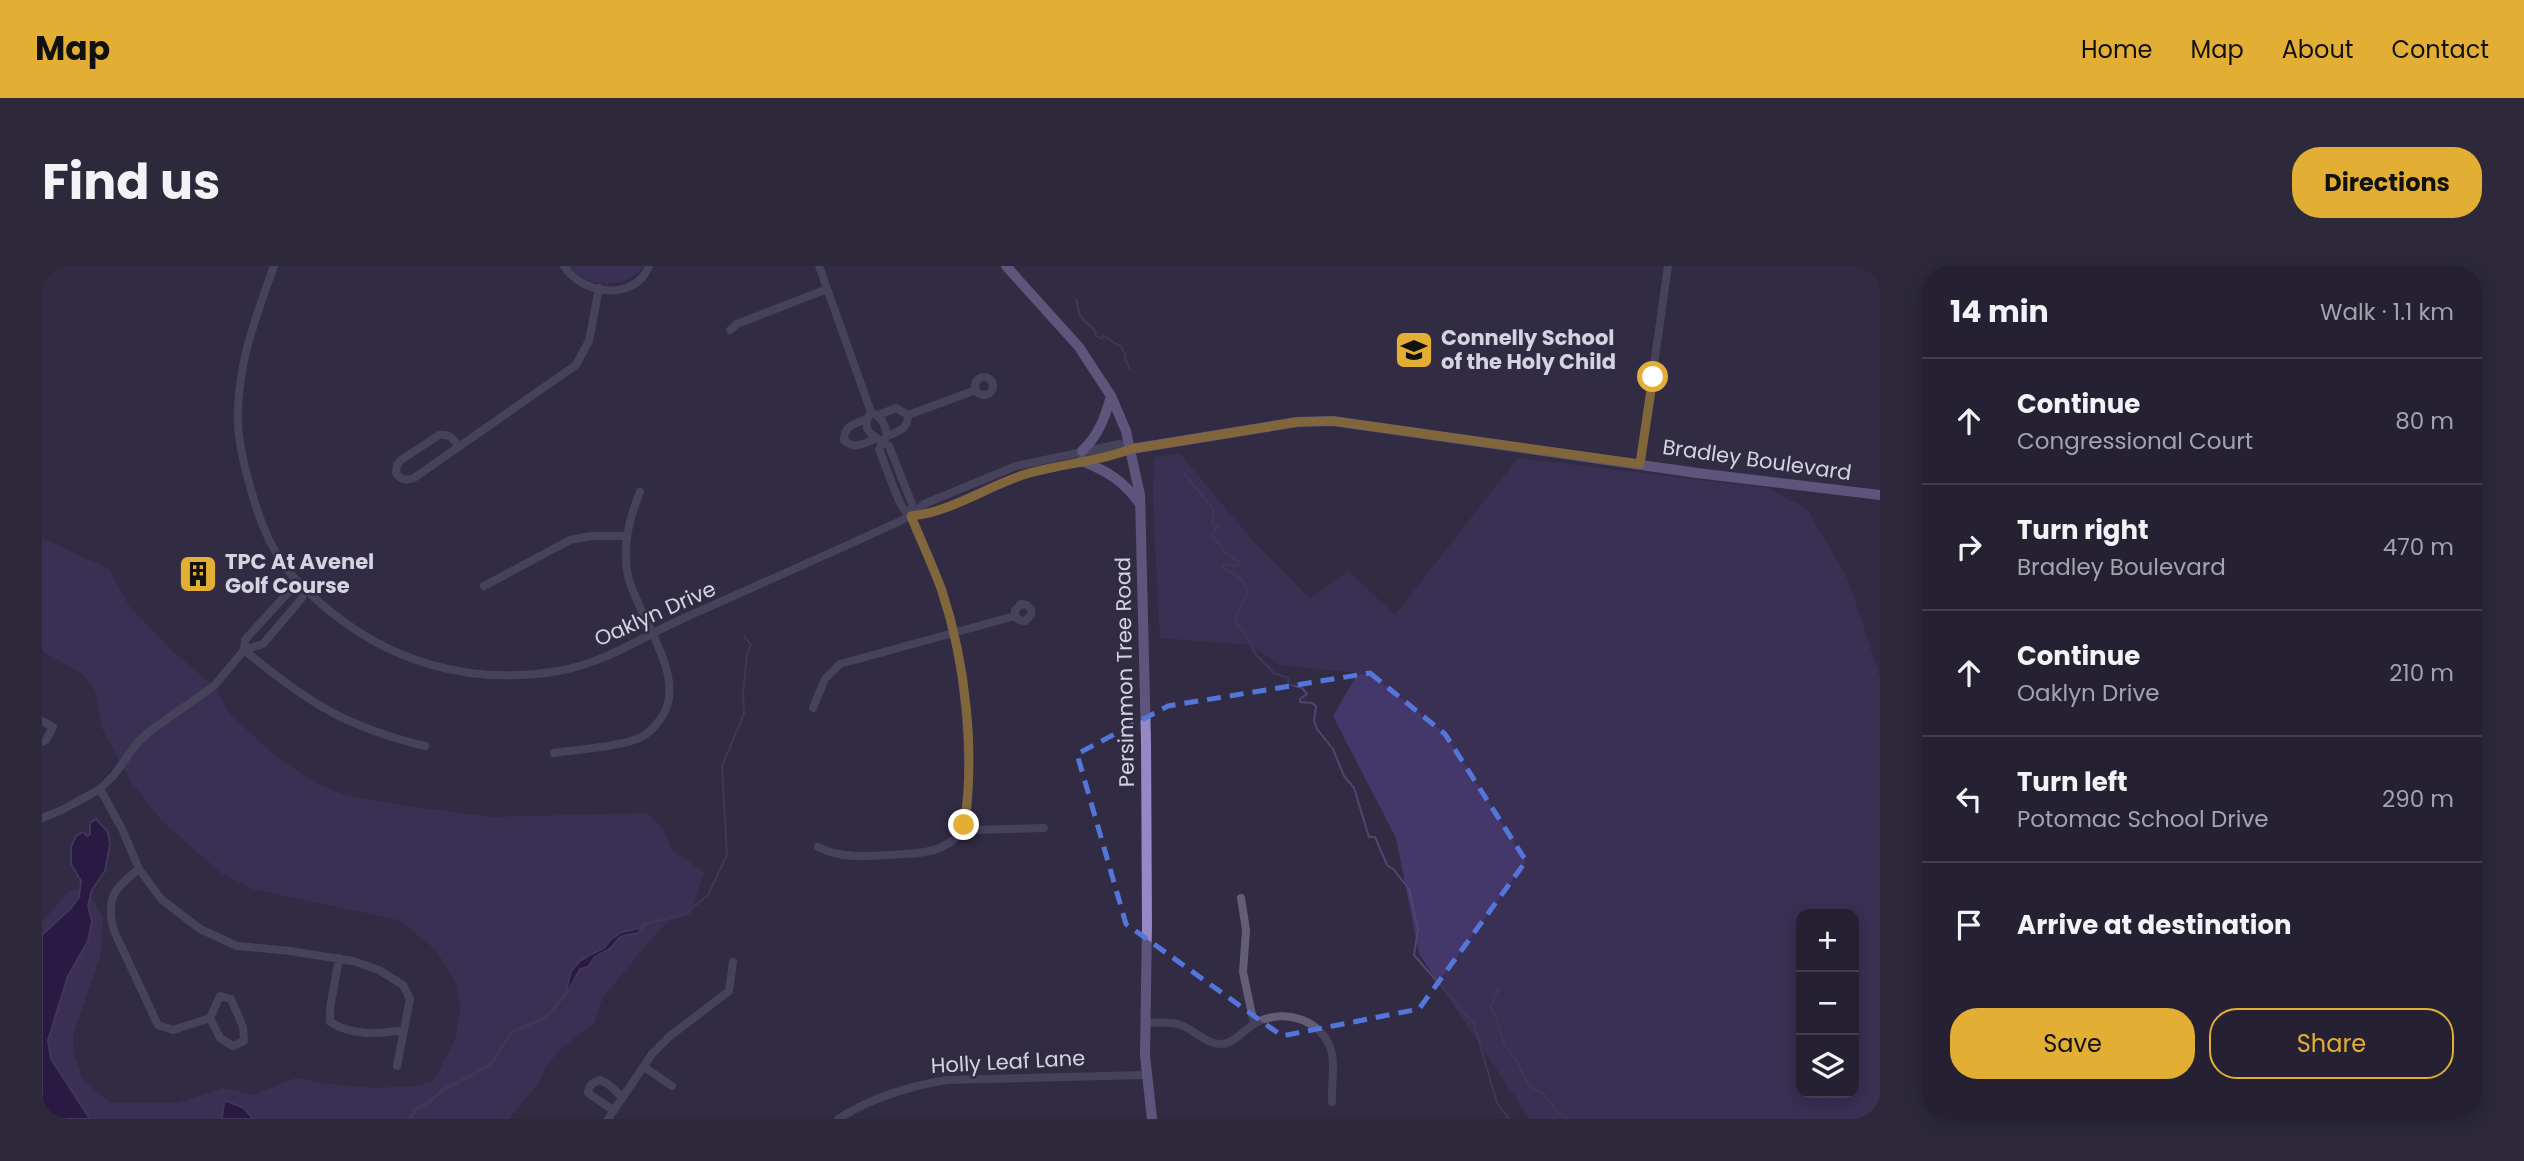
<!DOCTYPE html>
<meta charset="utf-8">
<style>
body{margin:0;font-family:Poppins,sans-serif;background:#2d293a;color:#f1f3f6}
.controls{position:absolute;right:21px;bottom:21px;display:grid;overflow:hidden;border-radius:14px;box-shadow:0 4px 18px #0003}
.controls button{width:63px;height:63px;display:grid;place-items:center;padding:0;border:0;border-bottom:2px solid #423e4d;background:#252132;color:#f1f3f6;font:35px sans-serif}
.stop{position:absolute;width:21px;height:21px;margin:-16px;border:5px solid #e3ae34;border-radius:50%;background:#fff}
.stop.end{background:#e3ae34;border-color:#fff;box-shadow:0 2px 7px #0008}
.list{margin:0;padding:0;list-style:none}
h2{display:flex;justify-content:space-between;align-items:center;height:91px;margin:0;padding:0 28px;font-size:30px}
h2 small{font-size:23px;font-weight:400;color:#a3a3ac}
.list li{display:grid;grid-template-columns:46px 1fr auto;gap:21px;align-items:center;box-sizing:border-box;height:126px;padding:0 28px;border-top:2px solid #423e4d}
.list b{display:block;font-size:26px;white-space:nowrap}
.list p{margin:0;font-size:23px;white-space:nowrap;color:#a3a3ac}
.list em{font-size:23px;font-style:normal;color:#a3a3ac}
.actions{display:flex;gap:14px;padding:21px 28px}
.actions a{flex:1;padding:16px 0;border:2px solid #e3ae34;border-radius:28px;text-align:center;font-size:24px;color:#e3ae34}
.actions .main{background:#e3ae34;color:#111}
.icon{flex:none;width:38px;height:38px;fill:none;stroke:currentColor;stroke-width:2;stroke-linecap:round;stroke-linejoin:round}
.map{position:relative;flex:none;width:1838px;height:853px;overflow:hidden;border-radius:28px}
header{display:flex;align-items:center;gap:42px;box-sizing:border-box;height:98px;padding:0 35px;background:#e3ae34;color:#111}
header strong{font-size:33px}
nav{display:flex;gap:38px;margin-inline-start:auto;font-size:24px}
.intro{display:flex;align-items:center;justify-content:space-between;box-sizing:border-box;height:168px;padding:0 42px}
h1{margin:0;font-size:49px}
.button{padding:18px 32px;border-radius:28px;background:#e3ae34;color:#111;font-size:24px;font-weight:700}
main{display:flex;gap:42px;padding:0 42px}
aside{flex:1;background:#252132;border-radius:28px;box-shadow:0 4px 18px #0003}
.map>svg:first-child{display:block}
</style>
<header>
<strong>Map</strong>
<nav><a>Home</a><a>Map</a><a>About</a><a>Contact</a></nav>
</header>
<div class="intro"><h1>Find us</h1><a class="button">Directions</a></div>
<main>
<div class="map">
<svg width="1838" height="853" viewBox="0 0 1838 853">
<rect width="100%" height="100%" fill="#312c43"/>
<path fill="#443769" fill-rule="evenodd" d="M527,0h75c-18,24 -56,23 -75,0z
M1138,188l72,86 58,59 38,-28 47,44 123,-157 250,30 39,21 41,71 32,97v442h-350l-111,-165 -23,-116 -63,-122 25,-43 -78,-8 -30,-20 -90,-7 -7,-138 1,-43zM1759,648h53v179h-53z
M0,272l67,31 20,37 45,47 40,33 16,28 44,41 42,29 30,11 47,9 97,13 157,-4 17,17 7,20 33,22 -13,42 -22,7 -24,25 -43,53 -8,25 -32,23 -16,20 -8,17 -30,35h-466v-197l27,-31 18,-3 16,31 -3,38 -27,78 1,20 9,25 27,23h67l46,-15 29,7 44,-17 31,6 48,4 39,-2 19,-4 22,-42 6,-33 -5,-24 -20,-33 -37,-30 -146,-31 -32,-16 -59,-52 -33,-42 -27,-51 -7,-38 -14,-17 -39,-22z"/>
<path fill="#1d0542" stroke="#544372" stroke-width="2" d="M54,553l12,13 2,13 -5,26 -13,19 -4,15 4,16 -4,20 -20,35 -20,64 3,19 39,60h-48v-184l29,-27 8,-11 2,-16 -10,-17v-17l5,-11 7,-4 4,4 3,-2v-11z
M603,657l1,1 -8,9 -15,3 -5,3 -7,9 -16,9 -7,10 -8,2 -13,24 -19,24 -37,16 -18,29 -7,6 -44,23 -10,10 -13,7 -8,10 -3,1 10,-12 13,-7 10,-10 45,-23 6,-5 19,-30 36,-16 19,-24 5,-21 10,-11 24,-13 5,-7 12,-8 18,-4z
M185,835l17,7 9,11h-31l2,-16z"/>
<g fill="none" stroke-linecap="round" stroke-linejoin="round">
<path stroke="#544372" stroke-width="2" d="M1034,33l4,17 16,16 -1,3 7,4 1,-4c7,4 11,9 18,11l2,6 3,2 -1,4 5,12
M1141,206l31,38 -2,13 6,4 -7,8c7,6 10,12 15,18 5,5 10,5 14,10l-3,3 -13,-2 -2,4c17,9 21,8 26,28l-4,2 -9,23 10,12 11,22 18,18 15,5 -1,6 14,4 5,6 -7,5v3l12,1 4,3 -2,15 3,8 16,20 11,27 10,12 15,49h6l12,28 7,5 15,19 9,40 -4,26 60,69 23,79 12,16
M604,658l39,-10 23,-19 19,-40 -5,-89 22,-52 -1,-21 4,-39 4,-9 -7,-9
M1457,722l-9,19 5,8 10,31 12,15 11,24 16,9 14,18 9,7"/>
<path stroke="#635d7a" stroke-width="8" d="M232,0c-18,50 -37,99 -36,153 0,23 6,45 12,67 7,27 17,55 33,78 9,14 24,26 36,38 68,60 150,84 239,69 47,-8 84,-34 126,-53 76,-34 152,-67 227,-102l13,-12 92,-38 104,-22 11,5
M522,0c18,29 71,36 85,0
M777,0l52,146c-13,21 5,24 18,34l23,58 -1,12
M688,64l7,-6 90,-35
M933 120a9 9 0 1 1 18 0a9 9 0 1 1-18 0Z
M837,149l17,-7 12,7
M866,149l68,-25
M825,153c-12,5 -23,6 -23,21 10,10 19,4 31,-1
M845,170c12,-5 21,-7 21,-21
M417,181c-6,-9 -9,-13 -20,-12l-38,25 -4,5 -1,8c5,7 9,8 18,5l162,-113 13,-24 10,-53
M1598,198l28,-198
M869,250l18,-2 94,-39 108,-26
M442,320l86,-46 21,-4h36
M202,384c62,51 101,77 181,96
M771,442l12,-29 15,-15 175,-48 4,4 6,1 6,-6v-6l-4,-4 -6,-1 -6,6v6
M0,455l11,6 -7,13 -4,2
M512,487c25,-4 57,-5 80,-13 10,-3 19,-11 25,-19 33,-40 -21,-103 -31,-145 -6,-30 1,-57 12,-84
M58,523l22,40 17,40 22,30 39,30 37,17 53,5 63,10 26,9 24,15 7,14 -13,67
M0,552l20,-8 38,-21 14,-14 23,-32 13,-12 64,-45 30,-36 1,-10 47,-52 11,-1 -1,11 -39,46 -19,6
M922,559l11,5 69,-2
M776,581c27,14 59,8 88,7 23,-1 48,-5 58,-30 6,-15 4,-36 4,-52 -1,-61 -6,-125 -27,-183 -8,-23 -18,-47 -29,-69 -3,-6 -9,-10 -12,-17 -8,-18 -14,-36 -21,-54l8,-13c-2,-12 -5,-19 -16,-24
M97,603c-25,19 -34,30 -25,62l44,94 15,5 37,-12 10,20 13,8 11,-5 -1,-14 -12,-28 -11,-3 -10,22
M1199,632l5,32 -3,42 11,52
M297,692l-9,50v14c23,14 47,12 74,8
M1103,757c10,0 23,-2 33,1 15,4 28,21 44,20 12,-1 21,-13 32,-20 28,-17 71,-5 78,30 3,15 -1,33 0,48
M602,801l28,19
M571,844l-25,-17c1,-8 4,-10 12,-13l8,4 14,13
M566,853l44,-65 18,-18 59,-45 4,-29
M796,853c33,-21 71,-33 109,-39l198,-5"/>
<path stroke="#9588c4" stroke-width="10" d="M964,0l73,81 32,49 15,35 14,64 6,246 1,183 -2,132 7,63
M1089,183l166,-27 36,-1 364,52 183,22
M1040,185c17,-16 23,-34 29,-55
M1040,195c25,10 42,20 58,43"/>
</g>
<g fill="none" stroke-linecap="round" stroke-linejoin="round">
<path stroke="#e3ae34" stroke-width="9" d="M922,559c12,-73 1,-164 -22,-234 -9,-25 -21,-50 -31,-75 41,-4 76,-30 115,-42 34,-10 72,-12 105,-25l166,-27 36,-1 307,43 13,-87"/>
</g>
<path d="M0 0H1838V853H0ZM1328,407l75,61 81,127 -107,148 -137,27 -156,-112 -49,-170 91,-48z" fill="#312c43" fill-opacity=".55" fill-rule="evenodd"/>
<path fill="none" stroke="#5476db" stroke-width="5" stroke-dasharray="14 9" stroke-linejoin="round" d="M1328,407l75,61 81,127 -107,148 -137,27 -156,-112 -49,-170 91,-48z"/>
<defs>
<g id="school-square" transform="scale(2.0125)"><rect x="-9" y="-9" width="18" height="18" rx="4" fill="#e3ae34" stroke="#312c43"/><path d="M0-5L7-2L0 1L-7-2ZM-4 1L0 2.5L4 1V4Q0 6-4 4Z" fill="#111"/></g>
<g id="building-square" transform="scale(2.0125)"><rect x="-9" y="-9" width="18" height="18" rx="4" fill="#e3ae34" stroke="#312c43"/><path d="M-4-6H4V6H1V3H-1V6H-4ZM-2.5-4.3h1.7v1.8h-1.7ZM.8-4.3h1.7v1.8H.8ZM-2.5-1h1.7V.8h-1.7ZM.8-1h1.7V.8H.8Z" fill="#111"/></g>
</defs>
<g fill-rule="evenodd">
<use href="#school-square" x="1372" y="84"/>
<use href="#building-square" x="156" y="308"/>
</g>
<g text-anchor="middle" stroke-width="5" stroke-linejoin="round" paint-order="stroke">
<g font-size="21" font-weight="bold" fill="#d5d3e2" stroke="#312c43" text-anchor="start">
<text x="1399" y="79">Connelly School<tspan x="1399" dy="24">of the Holy Child</tspan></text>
<text x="183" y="303">TPC At Avenel<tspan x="183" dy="24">Golf Course</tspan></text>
</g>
<g font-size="21" fill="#d5d3e2" stroke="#312c43">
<text transform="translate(1715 194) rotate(8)" y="7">Bradley Boulevard</text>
<text transform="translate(613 348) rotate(-24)" y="7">Oaklyn Drive</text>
<text transform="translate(1083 406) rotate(-91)" y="7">Persimmon Tree Road</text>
<text transform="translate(966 796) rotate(-3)" y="7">Holly Leaf Lane</text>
</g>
</g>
</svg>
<div class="controls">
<button>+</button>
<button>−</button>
<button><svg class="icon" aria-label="layers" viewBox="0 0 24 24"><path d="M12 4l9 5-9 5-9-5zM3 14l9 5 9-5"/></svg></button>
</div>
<div class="stop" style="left:1611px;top:111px"></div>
<div class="stop end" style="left:922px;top:559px"></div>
</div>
<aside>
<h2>14 min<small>Walk · 1.1 km</small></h2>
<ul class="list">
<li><svg class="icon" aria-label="ahead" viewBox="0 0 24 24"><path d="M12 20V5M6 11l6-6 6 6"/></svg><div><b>Continue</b><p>Congressional Court</p></div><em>80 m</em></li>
<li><svg class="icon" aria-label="right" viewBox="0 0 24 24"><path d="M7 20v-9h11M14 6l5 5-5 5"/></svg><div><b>Turn right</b><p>Bradley Boulevard</p></div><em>470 m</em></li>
<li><svg class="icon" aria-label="ahead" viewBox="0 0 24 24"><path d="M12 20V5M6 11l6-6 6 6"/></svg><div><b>Continue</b><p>Oaklyn Drive</p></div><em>210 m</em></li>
<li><svg class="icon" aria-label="left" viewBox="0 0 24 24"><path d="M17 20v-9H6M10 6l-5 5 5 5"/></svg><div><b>Turn left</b><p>Potomac School Drive</p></div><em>290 m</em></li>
<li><svg class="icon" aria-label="arrive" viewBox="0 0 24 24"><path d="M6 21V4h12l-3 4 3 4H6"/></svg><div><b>Arrive at destination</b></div></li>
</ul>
<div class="actions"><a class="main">Save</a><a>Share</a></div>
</aside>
</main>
